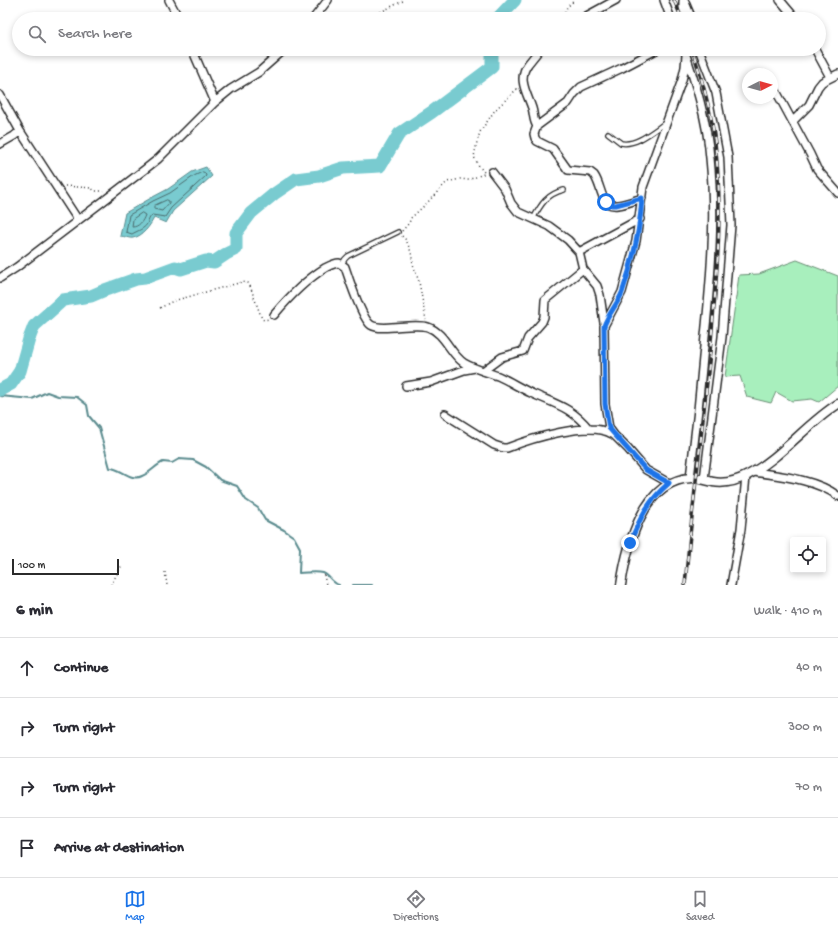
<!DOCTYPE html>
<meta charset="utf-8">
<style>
body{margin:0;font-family:"Gochi Hand",sans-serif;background:#f2f2f3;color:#2b2b33}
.controls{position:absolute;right:12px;bottom:12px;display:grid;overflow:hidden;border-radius:4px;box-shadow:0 2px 6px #0003}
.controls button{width:36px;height:36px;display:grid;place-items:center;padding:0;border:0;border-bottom:1px solid #e1e1e2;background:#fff;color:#2b2b33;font:20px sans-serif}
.compass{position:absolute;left:742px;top:68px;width:36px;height:36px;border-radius:50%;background:#fff;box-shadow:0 2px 6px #0003;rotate:84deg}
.scale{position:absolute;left:12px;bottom:10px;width:107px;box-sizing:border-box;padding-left:4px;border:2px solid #2b2b2b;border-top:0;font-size:11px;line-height:14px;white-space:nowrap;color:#2b2b2b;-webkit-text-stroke:3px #fff;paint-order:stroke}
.stop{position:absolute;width:12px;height:12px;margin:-9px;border:3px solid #1a73e8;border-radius:50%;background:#fff}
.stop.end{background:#1a73e8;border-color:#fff;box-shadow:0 1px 4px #0008}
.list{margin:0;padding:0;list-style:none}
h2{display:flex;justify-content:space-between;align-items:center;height:52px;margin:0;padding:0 16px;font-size:17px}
h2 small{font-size:13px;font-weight:400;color:#7c7c81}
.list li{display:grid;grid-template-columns:26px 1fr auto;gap:12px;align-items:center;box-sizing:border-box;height:60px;padding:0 16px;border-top:1px solid #e1e1e2}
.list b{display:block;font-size:15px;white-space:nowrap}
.list em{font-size:13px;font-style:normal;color:#7c7c81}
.icon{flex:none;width:22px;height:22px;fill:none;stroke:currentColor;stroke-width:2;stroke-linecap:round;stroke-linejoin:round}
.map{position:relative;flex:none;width:838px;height:585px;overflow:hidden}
.search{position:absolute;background:#fff;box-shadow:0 2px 6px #0003;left:12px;right:12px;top:12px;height:44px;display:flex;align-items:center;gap:10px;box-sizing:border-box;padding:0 14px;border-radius:22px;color:#7c7c81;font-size:15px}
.sheet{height:292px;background:#fff}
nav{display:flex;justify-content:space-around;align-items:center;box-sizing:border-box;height:56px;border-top:1px solid #e1e1e2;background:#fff;font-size:11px;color:#7c7c81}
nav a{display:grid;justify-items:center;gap:2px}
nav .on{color:#1a73e8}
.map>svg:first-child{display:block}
</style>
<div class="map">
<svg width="838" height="585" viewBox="0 0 838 585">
<rect width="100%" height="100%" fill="#fff"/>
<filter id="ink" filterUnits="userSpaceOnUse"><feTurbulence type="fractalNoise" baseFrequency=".025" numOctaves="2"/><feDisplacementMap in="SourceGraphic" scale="8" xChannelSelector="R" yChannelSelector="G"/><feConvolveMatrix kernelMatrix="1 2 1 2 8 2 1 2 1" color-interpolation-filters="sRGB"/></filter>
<g filter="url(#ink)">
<path fill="#a8efbd" stroke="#6a8d74" d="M797,260l41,16v110l-19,16 -7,-3 -20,2 -16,-9 -5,11 -24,-6 -7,-21 -15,1 14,-102 20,-1z"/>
<path fill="#79cbd0" stroke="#5a8b8e" d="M206,167l6,9 -39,35 -7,12 -12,-5c-4,8 -11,18 -21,20 -3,1 -9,-2 -13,-2l5,-23 26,-15 17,-9 24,-17z"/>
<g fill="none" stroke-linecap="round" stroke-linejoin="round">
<path stroke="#4a6b6d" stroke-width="1" d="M203,172l2,1 1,3 -35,32 -6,9 -13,-2c-3,3 -3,5 -5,9 -3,5 -10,7 -15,10l-6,-2 3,-17 24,-14 17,-8 24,-17z
M167,200l2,1v2l-7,8 -8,-2v-3z
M142,213l3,2c-2,6 -6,12 -13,12l1,-8z"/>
<path stroke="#5a8b8e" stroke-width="2" d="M0,396l32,3 15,-7 11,4 19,1 10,8 2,11 10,12 11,40c11,0 21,14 32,8 8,-3 14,-11 21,-14l9,1 7,-4 14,1 13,7 14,13 17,6 9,14 12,8 7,12 19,10 10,7 6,11 -1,25c7,0 17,-2 24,0 6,2 9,10 16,12
M353,585h19"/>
<path stroke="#79cbd0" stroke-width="13" d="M497,19l18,-19
M0,390l11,-6 9,-13 9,-32 5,-13 29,-26 28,-4 14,-6 31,-11 9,-1 30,-11 6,2 25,-8 8,1 12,-8 10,-5v-16l15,-20 23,-19 22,-15 23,-3 24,-8 37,-2 19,-32 33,-22 60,-45v-18"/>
<g stroke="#2b2b2b" stroke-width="6">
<path id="service" d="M608,133l13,10c15,3 32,-12 44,-20
M533,219c8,-15 14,-25 31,-29
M342,264l3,-5 3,-3 50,-24"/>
</g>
<g stroke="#2b2b2b" stroke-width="10">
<path id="minor" d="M169,0l10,19
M664,0l7,19
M684,0l8,19
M780,0l16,19
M313,19l15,-19
M581,19l35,-19
M683,19v-18
M192,49l23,53
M684,49c12,36 23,71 26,109 6,59 1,119 -5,178 -4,48 -9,95 -15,142
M699,49l17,44 12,64 3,68 -9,112 -18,142
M815,49l15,28
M776,91l34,63 7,15 21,24
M0,95l20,36 58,89
M793,121l16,-16 9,-18 4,-5 16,-8
M537,126c-4,-5 -3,-12 -5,-18 -5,-15 -15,-29 -4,-44 4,-5 8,-10 12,-15
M0,144l14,-8 6,-5
M492,172l13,17 6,14 7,9 31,14 19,14 11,12 4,17 14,17 3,9 4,28
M642,198c-10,3 -32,14 -38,1 -4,-8 -5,-17 -10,-24l-4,-3 -22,-2 -15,-21 -16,-8 -2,-3 -1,-4 3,-8 31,-23 6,-9 7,-7 41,-19 36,-19
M579,252l61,-33
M0,278l17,-11 127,-97 14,-11 57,-57 16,-13 28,-17 26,-23
M274,315c15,-18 30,-34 51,-47 4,-2 9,-5 14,-5l6,4c4,12 17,52 26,58 11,7 42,-3 57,2 17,6 22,27 36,36 10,6 23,9 34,13 11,5 22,12 33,17 24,11 40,14 58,36
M483,371l19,-14 21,-6 5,-13 14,-16 2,-5 1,-17 38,-31
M406,386l25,-4 33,-12 11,-2
M445,414l49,31 9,3h4c23,-9 83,-28 105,-14
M754,472c26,4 62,7 84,24
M669,483l-23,-13 -18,-21 -14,-14 -5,-7 -4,-24 -1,-78 18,-34 14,-51 7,-54 39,-107 3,-13 1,-12
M731,585l10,-56 5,-53"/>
</g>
<g stroke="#2b2b2b" stroke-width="11">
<path id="tertiary" d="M621,585c6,-39 22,-106 71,-107 7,0 14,2 21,4 12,2 24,-1 35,-7 34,-18 58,-51 90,-71"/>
</g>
<path stroke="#2b2b2b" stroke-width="1.5" stroke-dasharray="1 3" stroke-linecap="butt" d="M366,19l39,-19
M569,19l-4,-7 2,-5 8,-7
M484,172l-5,-6 -5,-9 3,-15 3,-10 15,-22 23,-22
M65,186l26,2 4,3h9
M402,231l7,-8 2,-5 15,-14 21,-22 13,-3 8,1 18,-7
M402,236l4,4 5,12 2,12 6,18 7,38
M160,308l13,-7 69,-19 6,1 2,3 12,33 2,1 5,-1
M165,572l2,13
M324,575l2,10
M111,585l11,-20"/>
<use href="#service" stroke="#fff" stroke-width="3.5"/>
<use href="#minor" stroke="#fff" stroke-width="7"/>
<use href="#tertiary" stroke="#fff" stroke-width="8"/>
<g stroke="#2b2b2b" stroke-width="3.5">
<path id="rail" d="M674,0l8,19
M685,585c8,-89 21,-178 28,-267 5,-56 9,-111 3,-166 -3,-35 -13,-70 -24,-103"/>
</g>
<use href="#rail" stroke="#fff" stroke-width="2" stroke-dasharray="6" stroke-linecap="butt"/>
</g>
</g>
<g fill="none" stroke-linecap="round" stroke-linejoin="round" filter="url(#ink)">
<path stroke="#1a73e8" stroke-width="5" d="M606,202l6,3h4l26,-7c-2,32 -9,64 -20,95 -5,12 -14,21 -18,33l1,78 4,24 37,42 23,13c-21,18 -29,35 -39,60"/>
</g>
</svg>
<div class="controls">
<button><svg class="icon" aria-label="locate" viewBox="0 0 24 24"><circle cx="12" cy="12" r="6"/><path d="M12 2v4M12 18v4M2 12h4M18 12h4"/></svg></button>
</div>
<svg class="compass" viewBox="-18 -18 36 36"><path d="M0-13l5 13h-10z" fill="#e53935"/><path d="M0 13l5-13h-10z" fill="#7c7c81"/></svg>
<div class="scale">100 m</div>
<div class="stop" style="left:606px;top:202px"></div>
<div class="stop end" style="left:630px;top:543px"></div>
<div class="search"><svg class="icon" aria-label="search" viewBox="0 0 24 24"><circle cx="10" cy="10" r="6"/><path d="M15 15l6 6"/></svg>Search here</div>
</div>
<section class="sheet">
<h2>6 min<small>Walk · 410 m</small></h2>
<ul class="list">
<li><svg class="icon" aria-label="ahead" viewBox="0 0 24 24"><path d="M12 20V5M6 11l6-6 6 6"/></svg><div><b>Continue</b></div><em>40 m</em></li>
<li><svg class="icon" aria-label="right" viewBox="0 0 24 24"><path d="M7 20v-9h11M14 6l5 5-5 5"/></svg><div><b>Turn right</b></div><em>300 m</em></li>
<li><svg class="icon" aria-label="right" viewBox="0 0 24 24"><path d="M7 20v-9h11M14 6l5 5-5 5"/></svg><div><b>Turn right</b></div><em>70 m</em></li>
<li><svg class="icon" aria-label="arrive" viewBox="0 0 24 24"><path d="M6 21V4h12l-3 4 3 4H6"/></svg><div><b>Arrive at destination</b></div></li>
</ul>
</section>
<nav>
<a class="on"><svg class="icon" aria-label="map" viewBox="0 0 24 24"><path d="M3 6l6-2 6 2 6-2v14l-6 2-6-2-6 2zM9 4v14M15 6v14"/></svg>Map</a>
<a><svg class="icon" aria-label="directions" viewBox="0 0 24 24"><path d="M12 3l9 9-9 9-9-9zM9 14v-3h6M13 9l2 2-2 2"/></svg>Directions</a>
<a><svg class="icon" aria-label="saved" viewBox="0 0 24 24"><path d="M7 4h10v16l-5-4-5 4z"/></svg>Saved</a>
</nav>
